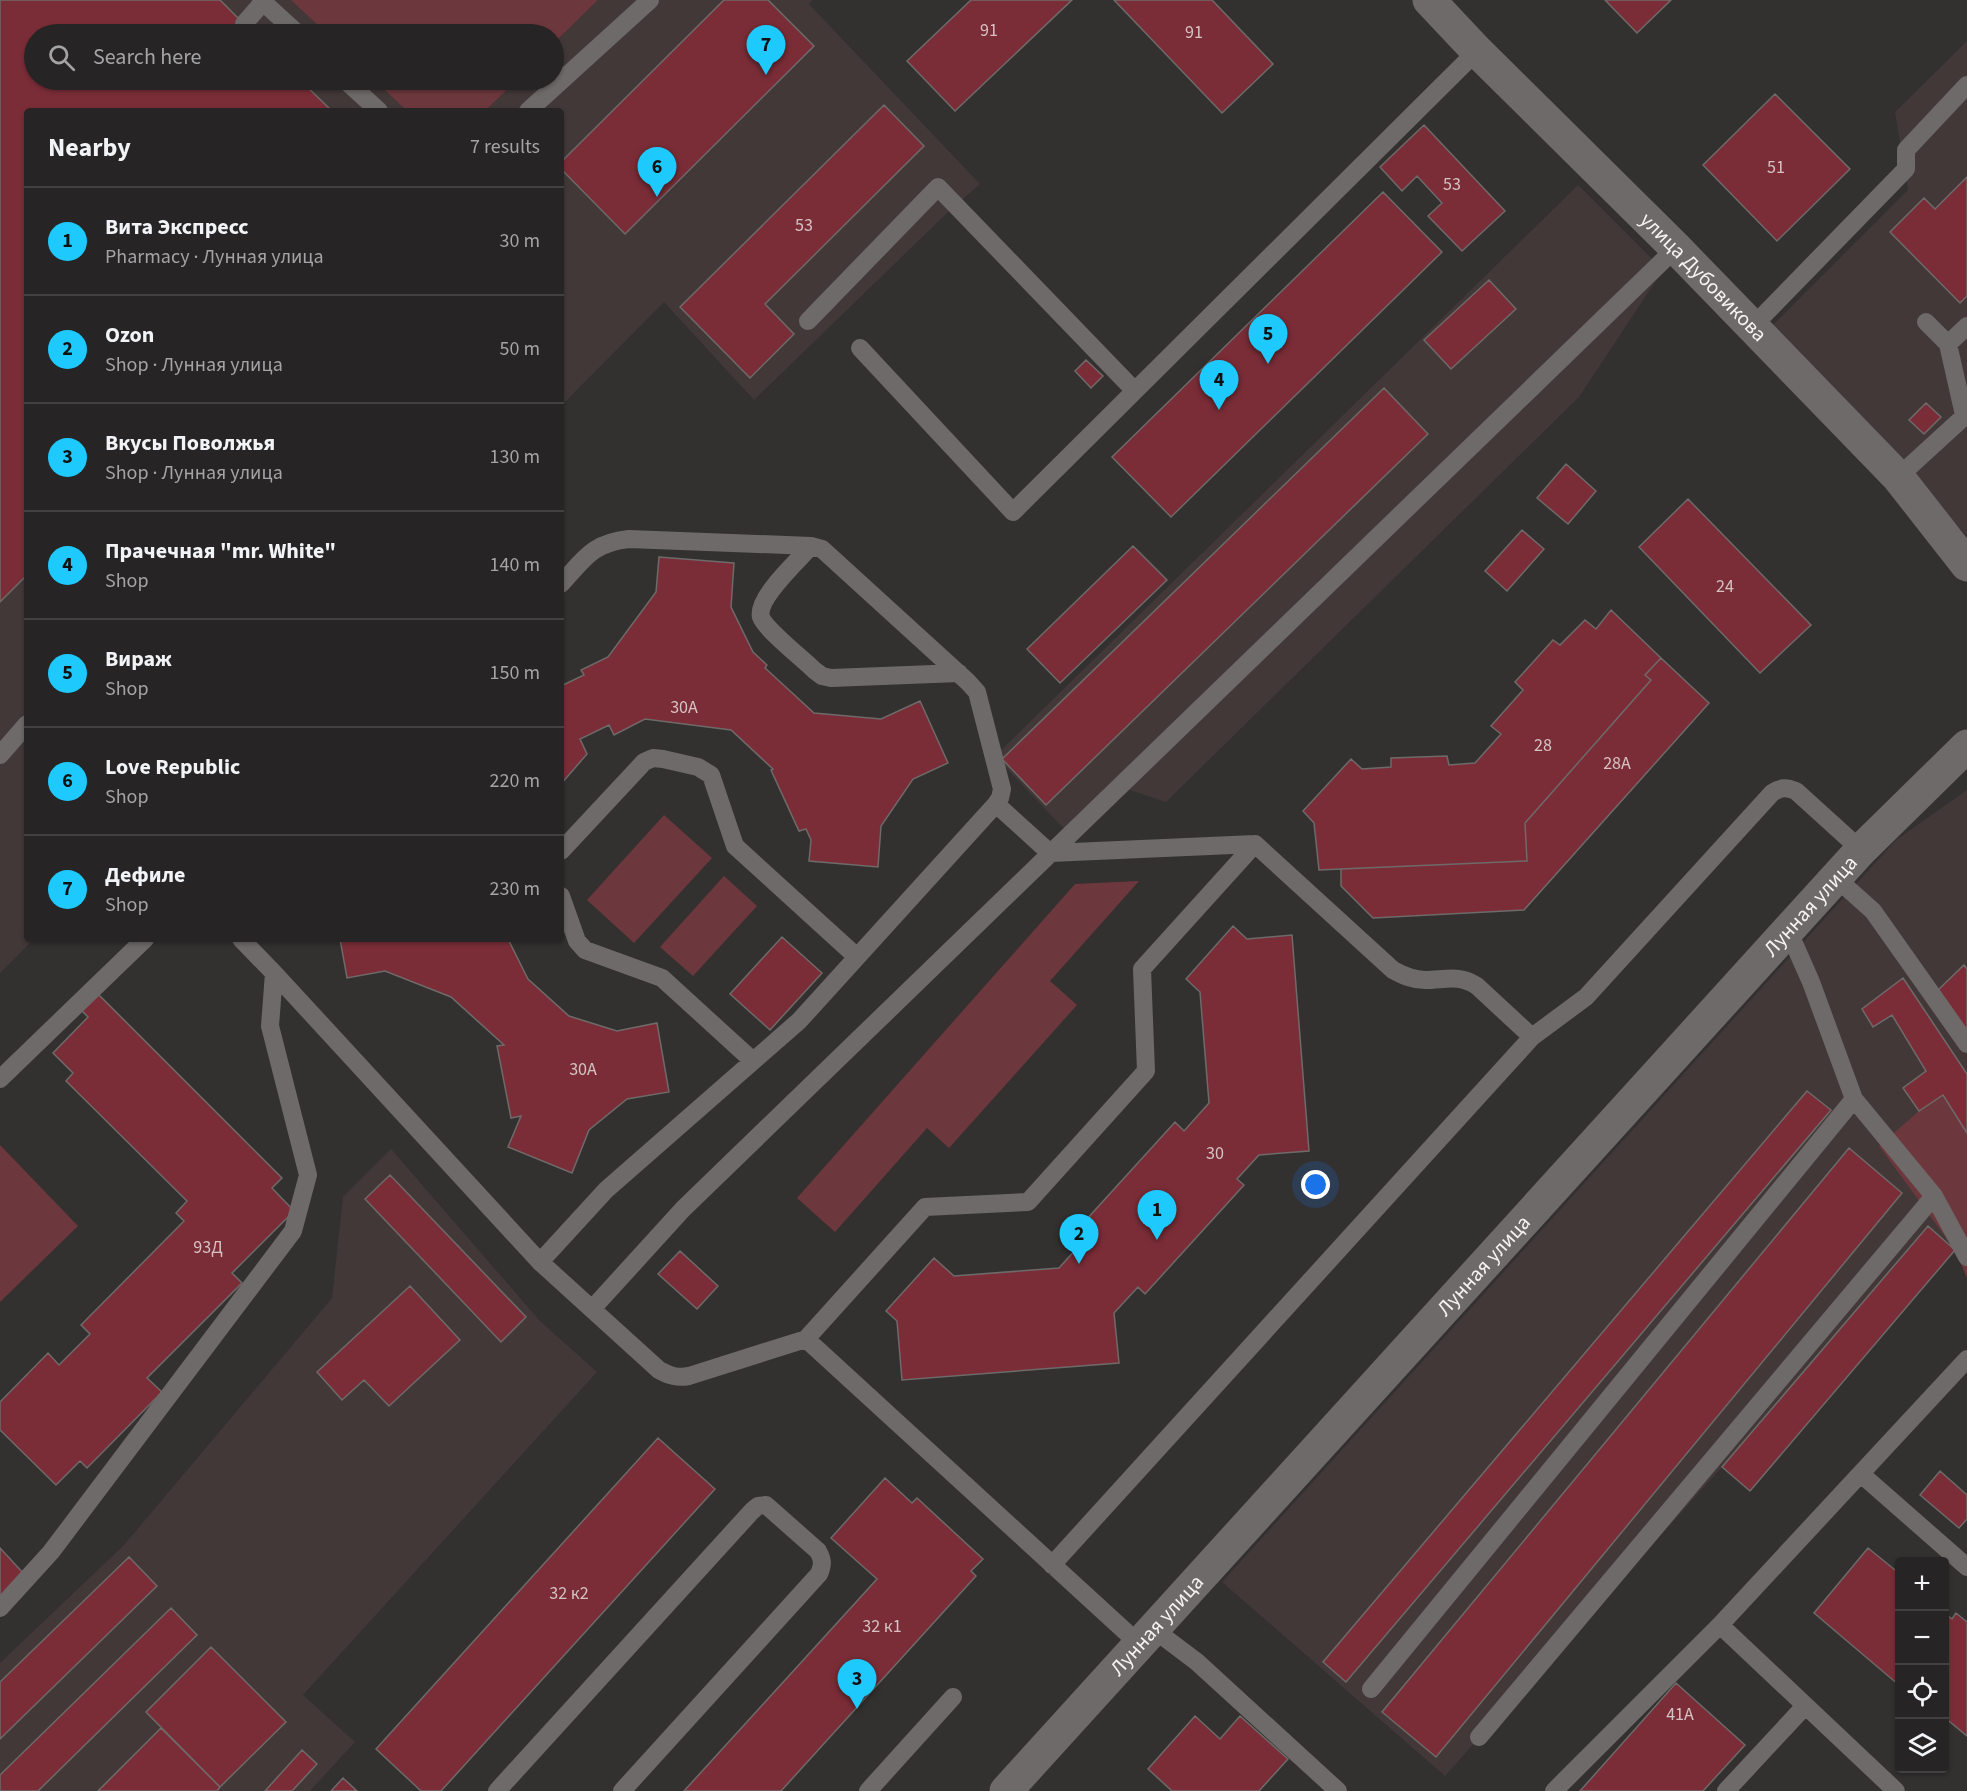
<!DOCTYPE html>
<meta charset="utf-8">
<style>
body{margin:0;font-family:"Source Sans 3",sans-serif;background:#323031;color:#f1f3f6}
.controls{position:absolute;right:18px;bottom:18px;display:grid;overflow:hidden;border-radius:6px;box-shadow:0 2px 4px #0004}
.controls button{width:54px;height:54px;display:grid;place-items:center;padding:0;border:0;border-bottom:2px solid #424141;background:#262424;color:#f1f3f6;font:30px sans-serif}
.you{position:absolute;left:1316px;top:1185px;width:21px;height:21px;margin:-15px;border:4px solid #fff;border-radius:50%;background:#1a73e8;box-shadow:0 0 0 9px #1a73e833}
.badge{display:grid;place-items:center;width:39px;height:39px;border-radius:50%;background:#1dc9fd;color:#111;font-size:20px;font-weight:700}
.pin{position:absolute;translate:-50% -50px;filter:drop-shadow(0 2px 3px #0008)}
.pin::after{content:'';position:absolute;top:32px;width:21px;height:18px;background:inherit;clip-path:polygon(0 0,100% 0,50% 100%)}
.list{margin:0;padding:0;list-style:none}
h2{display:flex;justify-content:space-between;align-items:center;height:78px;margin:0;padding:0 24px;font-size:26px}
h2 small{font-size:20px;font-weight:400;color:#a4a4a6}
.list li{display:grid;grid-template-columns:39px 1fr auto;gap:18px;align-items:center;box-sizing:border-box;height:108px;padding:0 24px;border-top:2px solid #424141}
.list b{display:block;font-size:22px;white-space:nowrap}
.list p{margin:0;font-size:20px;white-space:nowrap;color:#a4a4a6}
.list em{font-size:20px;font-style:normal;color:#a4a4a6}
.icon{flex:none;width:33px;height:33px;fill:none;stroke:currentColor;stroke-width:2;stroke-linecap:round;stroke-linejoin:round}
.map{position:relative;flex:none;width:1967px;height:1791px;overflow:hidden}
.search{position:absolute;background:#262424;box-shadow:0 2px 4px #0004;left:24px;top:24px;width:540px;height:66px;display:flex;align-items:center;gap:15px;box-sizing:border-box;padding:0 21px;border-radius:33px;color:#a4a4a6;font-size:22px}
.panel{position:absolute;background:#262424;box-shadow:0 2px 4px #0004;left:24px;top:108px;width:540px;height:834px;border-radius:6px}
.map>svg:first-child{display:block}
</style>
<div class="map">
<svg width="1967" height="1791" viewBox="0 0 1967 1791">
<rect width="100%" height="100%" fill="#333030"/>
<path fill="#423838" d="M0,0h291l36,34h-293v46h340l33,31h-380v828h7l-34,34z
M598,0h215l-4,4 171,180 -36,32 -190,184 -90,-98 -103,104v-295h-76l32,-31h37v-37z
M1967,41v495l-197,-208 138,-138 -13,-78z
M1578,185l85,85 -84,127 -413,405 -51,-17 -50,45 -70,-74z
M1967,790v343l-12,117 -233,217 -277,309 -223,-194 674,-742z
M391,1149l149,172 57,51 -294,323 52,47 -45,49h-310v-128l124,-118 208,-247 11,-101z"/>
<path fill="#6d383d" d="M291,0h307l-44,43v-9h-227z
M374,80h143l-32,31h-78z
M664,815l48,43 -78,85 -47,-43z
M724,876l33,30 -64,70 -33,-29z
M1139,881l-89,100 27,24 -128,143 -22,-20 -92,104 -38,-34 278,-314z
M1943,1095l24,38v145l-12,-28 -76,-104 40,-35z
M0,1145l78,81 -78,76z"/>
<path fill="#7b2d37" stroke="#6e6a6a" stroke-width="1.5" d="M0,0h220l34,34h-220v46h266l32,31h-305v464l-27,27z
M724,0h44l46,46 -189,188 -64,-65v-7z
M971,0h101l-117,111 -48,-50z
M1114,0h98l61,64 -51,49z
M1605,0h66l-34,33z
M1775,94l75,75 -73,72 -74,-76z
M884,105l40,41 -159,158 29,30 -44,44 -70,-71z
M1424,125l81,86 -43,40 -34,-35 14,-13 -25,-27 -15,15 -22,-24z
M1967,177v119l-7,7 -70,-71 34,-34 11,11z
M1383,192l59,60 -271,265 -59,-60z
M1489,280l27,29 -65,60 -27,-29z
M1086,360l17,16 -12,12 -16,-17z
M1384,388l44,46 -382,371 -44,-46z
M1926,403l15,14 -17,17 -15,-14z
M1566,464l30,27 -28,33 -31,-26z
M1688,499l123,126 -51,48 -121,-126z
M1522,530l22,19 -37,42 -22,-20z
M1133,546l34,34 -107,103 -33,-34z
M659,557l75,6 -3,44 22,45 14,13 -2,3 49,45 67,6 39,-18 28,62 -35,16 -32,47 -3,41 -69,-6 2,-21 -5,-11 -7,2 -28,-61 2,-1 -42,-39 -86,-11 -31,16 -5,-10 -29,14 7,15 -26,30v-98l23,-11 -3,-5 27,-13 48,-65z
M1611,610l50,48 -16,17 6,5 -126,143 2,38 -208,9 -5,-47 -11,-12 48,-52 11,10 29,-2v-9l56,-2 2,9 26,-2 26,-29 -10,-8 32,-36 -8,-8 38,-42 7,5 25,-25 11,9z
M1661,658l48,45 -185,207 -151,8 -32,-32v-17l186,-8 -2,-38 126,-143 -6,-5z
M1233,926l14,13 45,-4 17,216 -50,4 -22,24 7,6 -99,109 -7,-7 -24,26 5,50 -217,17 -5,-59 -11,-10 48,-53 20,18 105,-8 26,-29 -9,-8 99,-109 9,9 25,-28 -9,-111 -14,-13z
M782,937l40,36 -52,57 -40,-36z
M340,939h168l20,40 41,37 48,15 40,-8 12,69 -42,7 -38,31 -17,43 -64,-26 13,-31 -10,2 -14,-72 7,-1 -53,-48 -66,-26 -38,7z
M1964,965l3,4v65l-30,-43z
M1903,978l64,96v59l-24,-38 -24,16 -16,-23 23,-17 -34,-56 -19,12 -11,-18z
M97,993l185,185 -10,10 22,23 -62,62 10,10 -95,95 15,14 -75,76 -7,-7 -24,24 -56,-55v-28l48,-49 11,12 31,-31 -9,-9 103,-104 -8,-8 11,-12 -121,-120 7,-8 -20,-20 35,-36 -8,-8z
M1807,1091l24,19 -485,572 -23,-20z
M1849,1148l53,45 -466,564 -54,-45z
M390,1175l136,142 -25,25 -136,-143z
M1928,1226l27,24 -205,241 -28,-24z
M680,1251l38,35 -21,23 -39,-35z
M410,1286l50,54 -71,66 -25,-26 -22,20 -25,-28z
M658,1438l57,51 -274,302h-20l-45,-42z
M1940,1471l27,24v24l-8,9 -39,-33z
M885,1478l27,25 5,-5 66,61 -12,12 5,5 -195,215h-97l193,-212 -46,-41z
M0,1548l24,26 -24,23z
M1868,1548l32,26v112l-86,-73z
M129,1557l28,29 -157,153v-57z
M171,1608l26,27 -159,156h-38v-16z
M1944,1613l8,6 4,-6 11,9v114l-23,-19z
M211,1647l75,75 -66,65 -74,-75z
M1676,1683l69,62 -42,46h-123z
M1195,1716l25,23 20,-23 48,43 -29,32h-87l-24,-22z
M161,1728l59,59 -3,4h-119z
M302,1750l15,14 -25,27h-27z
M343,1778l14,13h-26z"/>
<g fill="none" stroke-linecap="round" stroke-linejoin="round">
<path stroke="#6e6a6a" stroke-width="18" d="M261,0l37,34
M244,24l19,-22
M345,80l34,31
M528,111l122,-111
M808,321l130,-134 196,203
M1926,322l22,22 16,71
M1752,327l154,-158v-19l61,-65
M1948,344l19,-18
M860,348l153,164 464,-461
M1898,477l69,-63
M811,546c-12,14 -55,52 -50,71 4,12 42,42 53,53l8,6 9,2 128,-5
M0,755l27,-31
M996,804l54,49 205,-9 138,126c11,6 20,10 32,10 20,0 34,-6 52,6l55,51
M561,851l83,-89 9,-4 10,1 35,8 13,8 24,71 122,111
M1836,878l37,33 94,133
M561,896l16,45 8,9 77,28 91,83
M274,973l266,289 119,108c11,6 18,8 30,6l117,-37 332,304
M0,1079l145,-140
M1934,1196l33,61
M540,1262l66,-72 193,-169 197,-217 4,-6 2,-9 -25,-97 -9,-10 -146,-133 -11,-3 -182,-7c-37,4 -44,19 -68,45
M592,1309l91,-100 993,-961
M806,1339l119,-132 103,-5 118,-131 -4,-102 113,-125
M1861,1474l106,93
M1052,1565l480,-528 54,-40 186,-204c9,-6 14,-6 24,-2l65,59
M0,1608l51,-56 242,-321 15,-56 -38,-149 4,-53 -33,-34
M1720,1625l247,-266
M1152,1628l45,34 141,129
M1371,1689l483,-590 -43,-117 -23,-52
M1479,1737l455,-541 -80,-97
M497,1791l255,-280 6,-5 8,-1 52,46c5,9 5,14 1,23l-197,217
M868,1791l85,-94
M1554,1791l166,-166 176,166
M1726,1791l79,-85"/>
<g stroke="#6e6a6a" stroke-width="33">
<path id="s1" d="M1429,0l48,51 199,197 222,229 69,88"/>
<path id="s2" d="M1006,1791l855,-941 106,-104"/>
</g>
</g>
<g text-anchor="middle" stroke-width="4.5" stroke-linejoin="round" paint-order="stroke">
<g font-size="18" fill="#d6c2c4">
<text x="989" y="36">91</text>
<text x="1194" y="38">91</text>
<text x="1776" y="173">51</text>
<text x="1452" y="190">53</text>
<text x="804" y="231">53</text>
<text x="1725" y="592">24</text>
<text x="684" y="713">30А</text>
<text x="1543" y="751">28</text>
<text x="1617" y="769">28А</text>
<text x="583" y="1075">30А</text>
<text x="1215" y="1159">30</text>
<text x="208" y="1253">93Д</text>
<text x="569" y="1599">32 к2</text>
<text x="882" y="1632">32 к1</text>
<text x="1680" y="1720">41А</text>
</g>
<g font-size="21" fill="#f5f3f3" stroke="#333030">
<text dy="7" stroke="none"><textPath href="#s1" startOffset="390">улица Дубовикова</textPath></text>
<text dy="7" stroke="none"><textPath href="#s2" startOffset="1196">Лунная улица</textPath></text>
<text dy="7" stroke="none"><textPath href="#s2" startOffset="710">Лунная улица</textPath></text>
<text dy="7" stroke="none"><textPath href="#s2" startOffset="224">Лунная улица</textPath></text>
</g>
</g>
</svg>
<div class="controls">
<button>+</button>
<button>−</button>
<button><svg class="icon" aria-label="locate" viewBox="0 0 24 24"><circle cx="12" cy="12" r="6"/><path d="M12 2v4M12 18v4M2 12h4M18 12h4"/></svg></button>
<button><svg class="icon" aria-label="layers" viewBox="0 0 24 24"><path d="M12 4l9 5-9 5-9-5zM3 14l9 5 9-5"/></svg></button>
</div>
<div class="you"></div>
<div class="pin badge" style="left:1157px;top:1240px">1</div>
<div class="pin badge" style="left:1079px;top:1264px">2</div>
<div class="pin badge" style="left:857px;top:1709px">3</div>
<div class="pin badge" style="left:1219px;top:410px">4</div>
<div class="pin badge" style="left:1268px;top:364px">5</div>
<div class="pin badge" style="left:657px;top:197px">6</div>
<div class="pin badge" style="left:766px;top:75px">7</div>
<div class="search"><svg class="icon" aria-label="search" viewBox="0 0 24 24"><circle cx="10" cy="10" r="6"/><path d="M15 15l6 6"/></svg>Search here</div>
<section class="panel">
<h2>Nearby<small>7 results</small></h2>
<ul class="list">
<li><span class="badge">1</span><div><b>Вита Экспресс</b><p>Pharmacy · Лунная улица</p></div><em>30 m</em></li>
<li><span class="badge">2</span><div><b>Ozon</b><p>Shop · Лунная улица</p></div><em>50 m</em></li>
<li><span class="badge">3</span><div><b>Вкусы Поволжья</b><p>Shop · Лунная улица</p></div><em>130 m</em></li>
<li><span class="badge">4</span><div><b>Прачечная &quot;mr. White&quot;</b><p>Shop</p></div><em>140 m</em></li>
<li><span class="badge">5</span><div><b>Вираж</b><p>Shop</p></div><em>150 m</em></li>
<li><span class="badge">6</span><div><b>Love Republic</b><p>Shop</p></div><em>220 m</em></li>
<li><span class="badge">7</span><div><b>Дефиле</b><p>Shop</p></div><em>230 m</em></li>
</ul>
</section>
</div>
